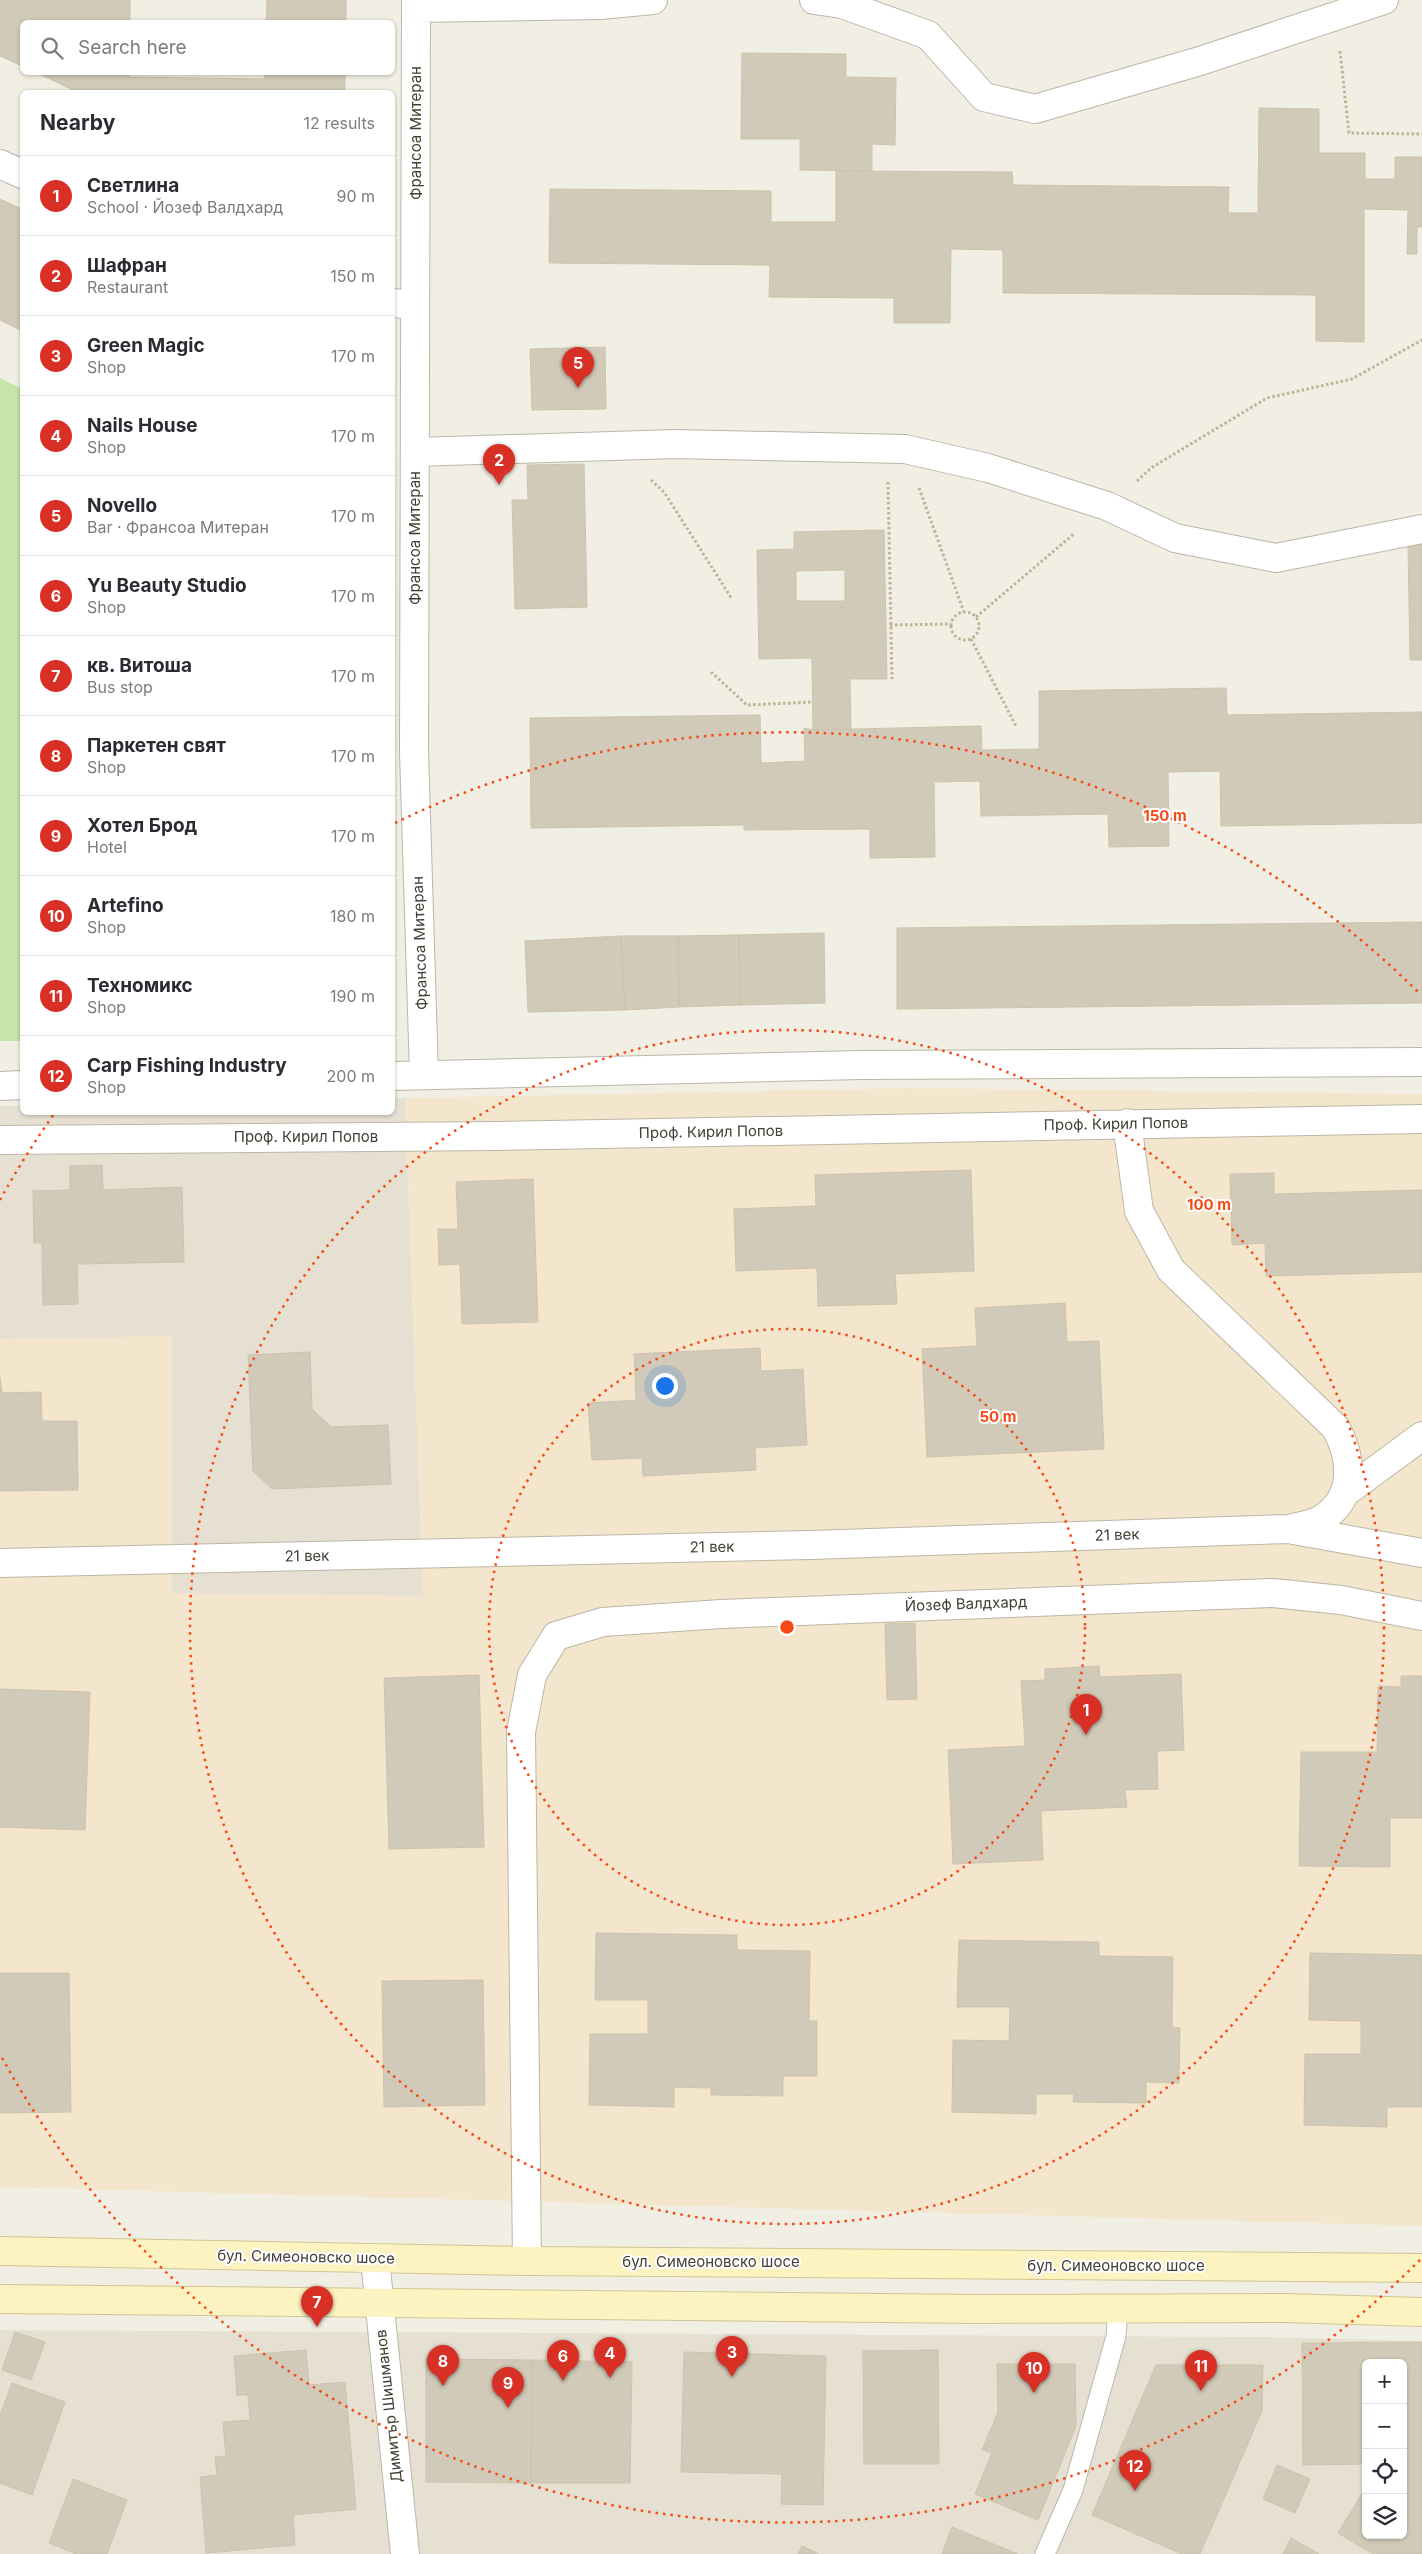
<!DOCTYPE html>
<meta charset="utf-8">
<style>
body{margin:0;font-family:Inter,sans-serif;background:#f7f7f7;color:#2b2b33}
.controls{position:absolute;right:15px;bottom:15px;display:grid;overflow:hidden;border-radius:8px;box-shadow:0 1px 4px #0004}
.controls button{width:45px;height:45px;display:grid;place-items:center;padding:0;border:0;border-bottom:1px solid #e1e1e2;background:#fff;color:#2b2b33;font:25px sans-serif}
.you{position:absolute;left:664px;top:1385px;width:18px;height:18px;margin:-12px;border:4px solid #fff;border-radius:50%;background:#1a73e8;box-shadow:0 0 0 8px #1a73e833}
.badge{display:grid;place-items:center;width:32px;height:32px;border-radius:50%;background:#d93025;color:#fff;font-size:16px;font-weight:700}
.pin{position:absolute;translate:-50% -41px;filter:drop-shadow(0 1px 2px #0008)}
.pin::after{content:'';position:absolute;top:26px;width:18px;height:15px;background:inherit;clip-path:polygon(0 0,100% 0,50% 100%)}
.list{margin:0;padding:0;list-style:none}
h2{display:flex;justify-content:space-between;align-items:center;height:65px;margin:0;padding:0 20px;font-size:21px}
h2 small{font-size:16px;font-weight:400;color:#7c7c81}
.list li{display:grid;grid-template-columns:32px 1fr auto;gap:15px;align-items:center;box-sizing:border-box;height:80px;padding:0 20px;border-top:1px solid #e1e1e2}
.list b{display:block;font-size:19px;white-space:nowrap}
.list p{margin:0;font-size:16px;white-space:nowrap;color:#7c7c81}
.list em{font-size:16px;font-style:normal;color:#7c7c81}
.icon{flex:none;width:28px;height:28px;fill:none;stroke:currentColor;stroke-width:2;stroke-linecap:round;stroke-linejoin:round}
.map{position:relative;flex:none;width:1422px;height:2554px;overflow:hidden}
.search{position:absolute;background:#fff;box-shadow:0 1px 4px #0004;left:20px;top:20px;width:375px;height:55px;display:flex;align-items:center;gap:12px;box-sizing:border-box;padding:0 18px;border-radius:8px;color:#7c7c81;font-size:19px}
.panel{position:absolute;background:#fff;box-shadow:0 1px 4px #0004;left:20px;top:90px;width:375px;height:1025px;border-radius:8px}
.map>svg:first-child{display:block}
</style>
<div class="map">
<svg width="1422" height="2554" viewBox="0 0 1422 2554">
<rect width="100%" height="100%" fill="#f1eee3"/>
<path fill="#e5e0d1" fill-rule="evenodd" d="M393,1098h12l18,498 -251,-3v-256l-172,2v-233h22v6h370z
M0,2330l1264,7 158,4v213h-1422zM1366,2363h37v172h-37z"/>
<path fill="#f4e6cd" d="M909,1088l513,6v1132l-1422,-39v-848l172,-3v257l251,3 -18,-498z"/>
<path fill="#c7e5ab" d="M0,378l22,11v652h-22z"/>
<path fill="#d2cab8" stroke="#cdc3ac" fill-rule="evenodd" d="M0,0h130v22h-108v44l-22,-10z
M267,0h79v22h-80z
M742,53l104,1v23l50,1 -1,67 -23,-1v27l-72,-1v-31h-59z
M35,72h94v5l135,2 1,-7h80v20h-268z
M1259,108l60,1v44h46v26h30v-22h27v70h-5v27h-10l1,-44 -44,-1v133l-48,-1v-46l-313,-2v-43l-52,-1 -1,74h-56v-25l-125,-1 1,-32 -221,-2 1,-74 221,2v31h65v-51l176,1 1,13 216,2 -1,26h30z
M0,199l22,10v122l-22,-11z
M605,347l1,62 -74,1 -2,-61z
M584,464l3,143 -72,2 -3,-109h16l-1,-35z
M884,530l3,149h-37l1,50 -38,1 -1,-72 -53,1 -2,-109 37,-1v-17zM845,570v31h-49v-30z
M1422,544v116h-12l-2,-115z
M1226,688l1,27 195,-3v111l-201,3 -1,-55 -52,1 1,74 -60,1 -1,-33 -127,2 -1,-35 -46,1 1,75 -65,1v-29l-126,1v-5l-213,3 -1,-110 230,-3 1,48 44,-2 -1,-33 9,2 168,-4 1,24 57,-1v-58z
M1422,922v81l-525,6v-81z
M824,933l1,70 -85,2 -1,-70z
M739,935l1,70 -61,2 -1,-71z
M621,936h57l1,71 -54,3z
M621,936l4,74 -97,2 -3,-71z
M102,1165l1,25 79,-3 2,75 -107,2 1,40 -35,1 -1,-62h-8l-1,-52 37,-1v-24z
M971,1170l3,101 -79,3 2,30 -79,2 -1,-38 -81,3 -2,-62 82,-3 -1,-31z
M1274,1173v21l148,-4v82l-156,4 -1,-33 -33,2 -2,-71z
M533,1179l5,143 -76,2 -2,-60 -21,1 -1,-36h20l-2,-47z
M1065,1303l2,39 32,-1 5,108 -177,8 -5,-108 55,-3 -2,-38z
M760,1348l1,23 42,-2 4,76 -52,3 1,22 -113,6 -1,-18 -50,2 -4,-57 48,-3 -2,-46z
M310,1352l2,57 19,18 57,-2 3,59 -119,5 -19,-18 -5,-116z
M0,1377l2,16 39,-1 1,29h35l1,69 -78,1z
M915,1623l2,76 -30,1 -2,-76z
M1099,1666l1,11 81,-3 3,76 -27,1 1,38 -33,1 2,17 -86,4 2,49 -90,4 -5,-114 77,-4 -4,-65 24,-1v-11z
M479,1675l5,172 -95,2 -5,-171z
M1401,1676h21v142h-32v49l-91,-1 2,-114h76l1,-66 23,1z
M0,1689l90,3 -5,138 -85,-3z
M596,1933l141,2v15l73,1 -1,70h8v55h-34v20l-72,-1v-7l-37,-1v20l-85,-2 1,-71h58v-34h-53z
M959,1940l140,2v14l74,1 -1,70 8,1 -1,55 -33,-1v21l-73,-1 1,-8h-38v20l-84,-2 1,-72 56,1 1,-34h-53z
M1310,1953l112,2v152h-35v20l-83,-2 1,-71h56v-33l-52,-1z
M0,1973h69l2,139 -71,1z
M483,1980l2,125 -101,2 -2,-126z
M15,2332l30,10 -14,38 -29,-10z
M1422,2342v212h-49l-35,-21 28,-46v48h37v-172h-37v101l-63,1 -1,-122z
M306,2350l3,35 36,-3 11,127 -63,6 2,30 -89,8 -6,-76 17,-2 -2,-18 11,-1 -3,-34 27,-2 -2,-25h-11l-3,-39z
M938,2350l1,114h-75l-1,-113z
M684,2352l142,4 -3,149 -42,-1 1,-30 -101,-2z
M426,2359l106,1 -1,123 -105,-1z
M532,2360l100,2 -2,121h-99z
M997,2364h78l1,62 -38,94 -63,-26 17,-41 -10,-3 16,-38z
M1156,2365h107l-1,46 -62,143h-18l-90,-39z
M12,2383l53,19 -33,93 -32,-12v-68z
M1277,2465l33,14 -15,34 -32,-14z
M73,2479l54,21 -20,54h-31l-27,-11z
M952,2527l66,27h-76z
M1291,2538l28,16h-36z
M802,2546l17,8h-21z"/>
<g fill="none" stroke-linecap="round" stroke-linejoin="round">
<g stroke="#bcb6a6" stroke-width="21">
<path id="service" d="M1045,2554l28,-64 43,-154 2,-28"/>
</g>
<g stroke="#bcb6a6" stroke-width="30">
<path id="minor" d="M416,0l-2,752 10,323
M814,0l28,4 86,31 56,62 51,12 165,-48 184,-61
M416,8l184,-3 53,-5
M0,164l22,10
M392,303l23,2
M415,452l261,-8 229,5 83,19 119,38 68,32 101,20 146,-29
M392,1076l469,-11 561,-3
M0,1086l22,-1
M1127,1123l12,88 32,59 165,158c17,32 20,71 -16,92 -9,5 -21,6 -31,9
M0,1140l497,-4 925,-17
M1346,1492l76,-56
M0,1563l811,-18 477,-16 134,24
M375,2259l30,295
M527,2261l-6,-529 11,-57 24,-39 47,-14 118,-8 552,-21 68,7 81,16"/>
</g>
<g stroke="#d1c593" stroke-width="30">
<path id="secondary" d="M0,2251l527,10 895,7
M0,2299l978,10 306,-1 138,4"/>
</g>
<path stroke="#beb397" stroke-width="3" stroke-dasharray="2.5 2.5" stroke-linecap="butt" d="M1340,51l9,82 73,1
M651,480l13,12 68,107
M1137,481l14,-13 116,-70 85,-19 70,-39
M888,482l4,197
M919,488l45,124
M951 626a14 14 0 1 1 28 0a14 14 0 1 1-28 0Z
M976,617l99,-84
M890,625l61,-1
M971,639l46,89
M711,672l36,33 66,-3"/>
<use href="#service" stroke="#fff" stroke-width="19"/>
<use href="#minor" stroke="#fff" stroke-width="28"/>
<use href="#secondary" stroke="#fdf3c0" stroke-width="28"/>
</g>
<g fill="none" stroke="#f64915" stroke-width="2.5" stroke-dasharray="2.5 5">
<circle cx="787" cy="1627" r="298"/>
<circle cx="787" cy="1627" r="597"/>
<path d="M1420 2260A895 895 0 0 1 0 2054M0 1200A895 895 0 0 1 54 1114M395 823A895 895 0 0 1 1420 994"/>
</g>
<g text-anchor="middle" stroke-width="4" stroke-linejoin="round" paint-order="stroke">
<g font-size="15" fill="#423e33" stroke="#fff">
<text transform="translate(416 133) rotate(-90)" y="5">Франсоа Митеран</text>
<text transform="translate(415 538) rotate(-90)" y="5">Франсоа Митеран</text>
<text transform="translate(420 943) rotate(-92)" y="5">Франсоа Митеран</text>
<text transform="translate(1116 1124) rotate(-1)" y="5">Проф. Кирил Попов</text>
<text transform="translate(711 1132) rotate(-1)" y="5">Проф. Кирил Попов</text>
<text x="306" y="1142">Проф. Кирил Попов</text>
<text transform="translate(1117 1535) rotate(-2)" y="5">21 век</text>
<text transform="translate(712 1547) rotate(-1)" y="5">21 век</text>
<text transform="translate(307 1556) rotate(-1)" y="5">21 век</text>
<text transform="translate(966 1604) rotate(-2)" y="5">Йозеф Валдхард</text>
<text transform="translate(306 2257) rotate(1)" y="5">бул. Симеоновско шосе</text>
<text x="711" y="2267">бул. Симеоновско шосе</text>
<text x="1116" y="2271">бул. Симеоновско шосе</text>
<text transform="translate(389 2406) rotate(-96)" y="5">Димитър Шишманов</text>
</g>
</g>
<circle cx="787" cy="1627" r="8" fill="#f64915" stroke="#fff" stroke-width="2.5"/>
<g font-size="15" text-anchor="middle" font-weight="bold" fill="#f64915" stroke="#fff" stroke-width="4" stroke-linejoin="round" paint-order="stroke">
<text x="1165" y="821">150 m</text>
<text x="1209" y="1210">100 m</text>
<text x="998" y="1422">50 m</text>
</g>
</svg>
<div class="controls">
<button>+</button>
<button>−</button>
<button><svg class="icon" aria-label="locate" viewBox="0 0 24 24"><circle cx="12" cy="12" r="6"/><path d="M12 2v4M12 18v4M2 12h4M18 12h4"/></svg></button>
<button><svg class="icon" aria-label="layers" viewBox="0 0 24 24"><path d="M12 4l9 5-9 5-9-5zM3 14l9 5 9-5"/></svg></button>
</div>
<div class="you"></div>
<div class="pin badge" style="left:1086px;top:1735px">1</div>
<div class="pin badge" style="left:499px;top:485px">2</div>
<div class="pin badge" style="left:732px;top:2377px">3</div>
<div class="pin badge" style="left:610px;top:2378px">4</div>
<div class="pin badge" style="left:578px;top:388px">5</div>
<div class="pin badge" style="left:563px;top:2381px">6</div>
<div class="pin badge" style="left:317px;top:2327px">7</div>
<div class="pin badge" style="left:443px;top:2386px">8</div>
<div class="pin badge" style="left:508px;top:2408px">9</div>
<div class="pin badge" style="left:1034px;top:2393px">10</div>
<div class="pin badge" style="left:1201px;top:2391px">11</div>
<div class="pin badge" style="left:1135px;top:2491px">12</div>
<div class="search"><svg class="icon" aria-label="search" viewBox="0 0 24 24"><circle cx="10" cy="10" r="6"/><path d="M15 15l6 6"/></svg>Search here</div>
<section class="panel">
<h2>Nearby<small>12 results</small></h2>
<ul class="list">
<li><span class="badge">1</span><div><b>Светлина</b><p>School · Йозеф Валдхард</p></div><em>90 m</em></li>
<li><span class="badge">2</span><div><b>Шафран</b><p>Restaurant</p></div><em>150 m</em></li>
<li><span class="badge">3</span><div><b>Green Magic</b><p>Shop</p></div><em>170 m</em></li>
<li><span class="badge">4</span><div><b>Nails House</b><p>Shop</p></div><em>170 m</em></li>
<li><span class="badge">5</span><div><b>Novello</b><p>Bar · Франсоа Митеран</p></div><em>170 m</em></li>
<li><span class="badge">6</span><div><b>Yu Beauty Studio</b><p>Shop</p></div><em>170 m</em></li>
<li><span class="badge">7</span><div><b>кв. Витоша</b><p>Bus stop</p></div><em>170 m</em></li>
<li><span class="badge">8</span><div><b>Паркетен свят</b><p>Shop</p></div><em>170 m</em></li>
<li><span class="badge">9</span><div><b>Хотел Брод</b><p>Hotel</p></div><em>170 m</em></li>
<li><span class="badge">10</span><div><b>Artefino</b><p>Shop</p></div><em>180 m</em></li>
<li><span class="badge">11</span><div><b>Техномикс</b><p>Shop</p></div><em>190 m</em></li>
<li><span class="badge">12</span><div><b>Carp Fishing Industry</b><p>Shop</p></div><em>200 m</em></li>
</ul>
</section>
</div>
